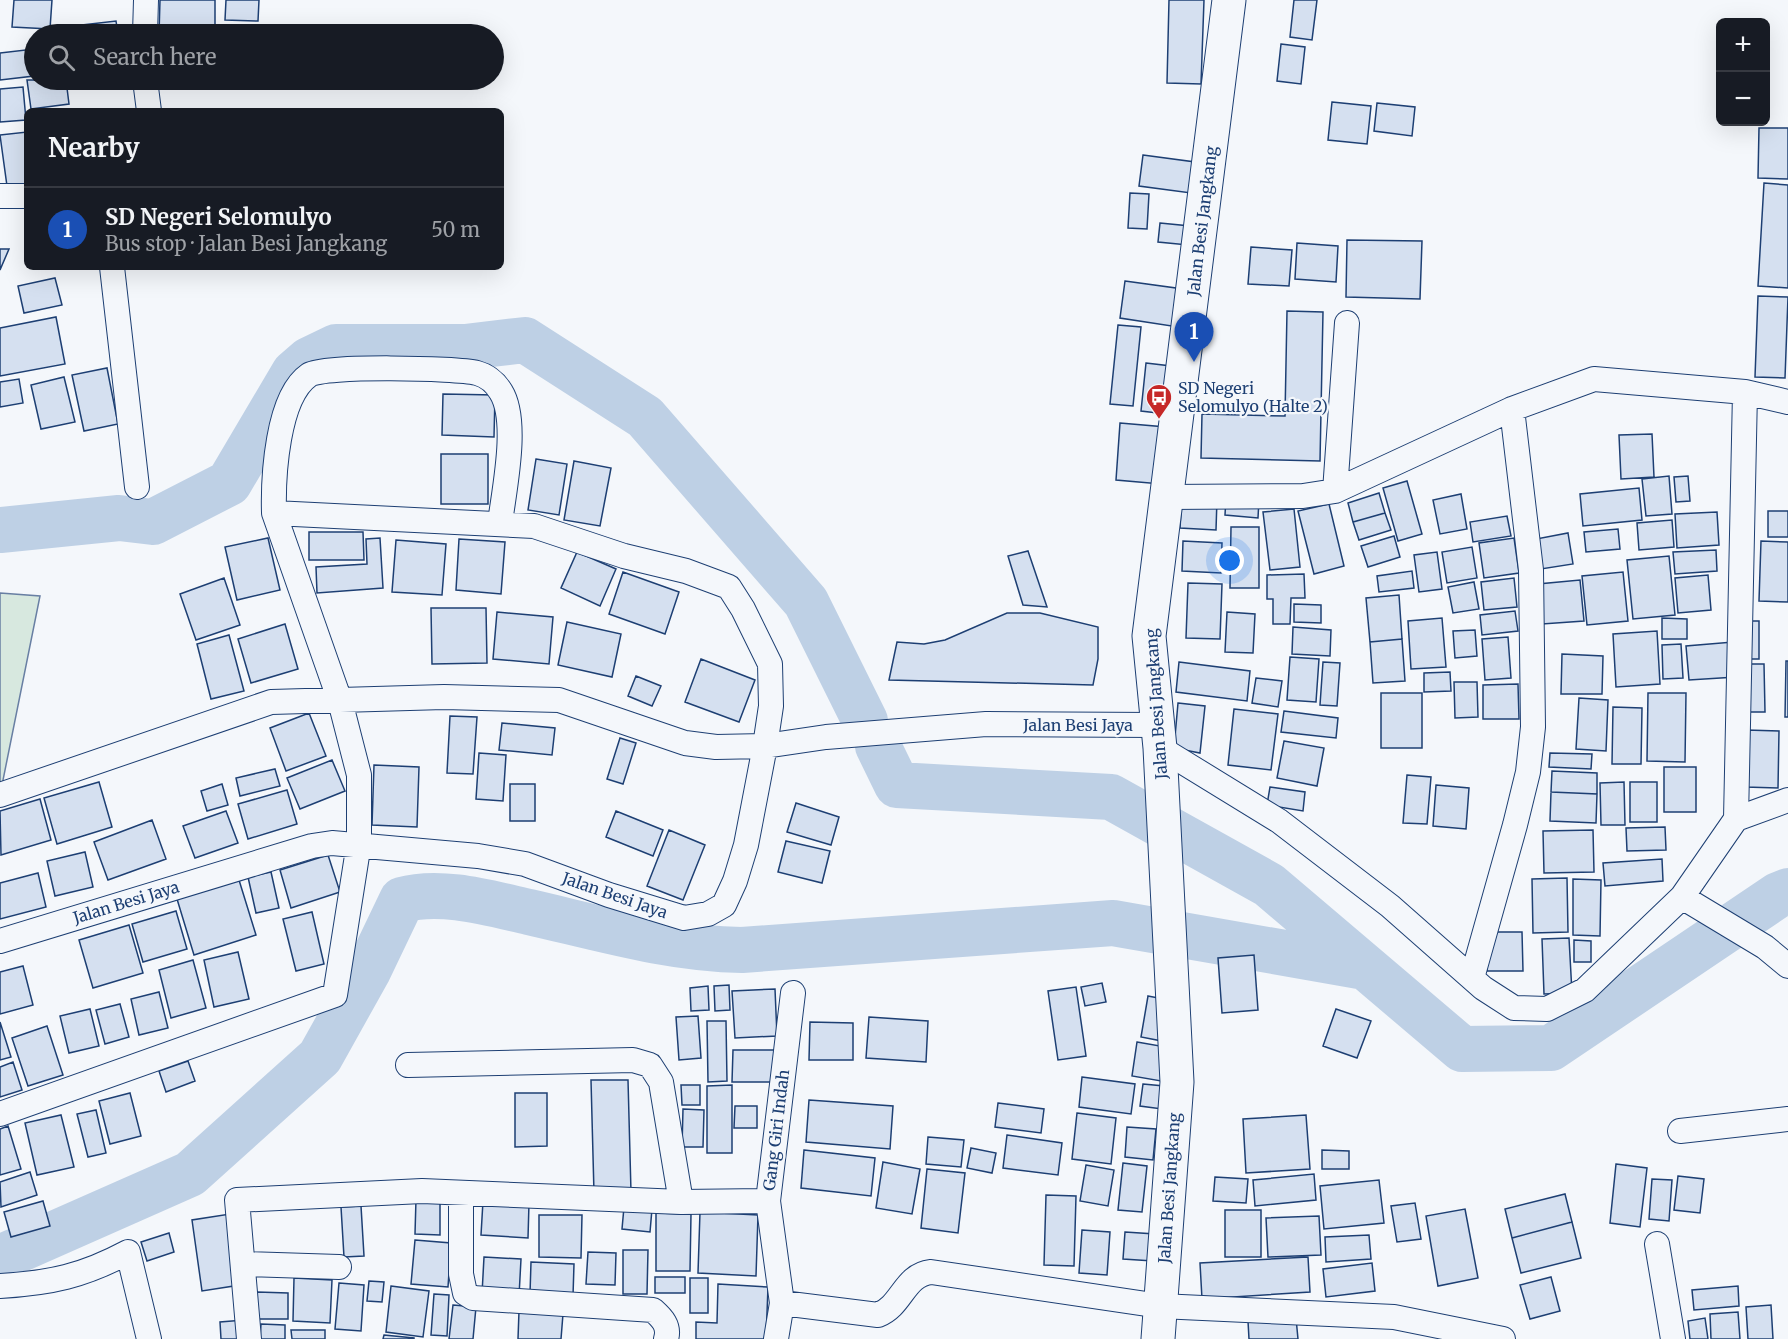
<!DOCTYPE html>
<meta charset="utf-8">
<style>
body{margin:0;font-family:Merriweather,serif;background:#242831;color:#f1f3f6}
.controls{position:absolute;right:18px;top:18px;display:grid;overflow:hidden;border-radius:9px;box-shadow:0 6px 24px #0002}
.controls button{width:54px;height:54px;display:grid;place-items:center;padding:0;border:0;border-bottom:2px solid #363941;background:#171b24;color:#f1f3f6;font:30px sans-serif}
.you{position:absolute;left:1230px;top:561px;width:21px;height:21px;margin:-15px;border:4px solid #fff;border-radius:50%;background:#1a73e8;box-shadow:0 0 0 9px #1a73e833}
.badge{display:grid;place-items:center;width:39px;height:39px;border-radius:50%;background:#c62828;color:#fff;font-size:20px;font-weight:700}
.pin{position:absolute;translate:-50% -50px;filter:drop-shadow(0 2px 3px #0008)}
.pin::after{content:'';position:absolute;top:32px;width:21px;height:18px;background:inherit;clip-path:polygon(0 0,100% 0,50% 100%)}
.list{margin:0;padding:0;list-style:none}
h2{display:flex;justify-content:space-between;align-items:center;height:78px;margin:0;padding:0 24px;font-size:26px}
h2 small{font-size:20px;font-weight:400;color:#9ea1a6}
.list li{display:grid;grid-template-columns:39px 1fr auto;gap:18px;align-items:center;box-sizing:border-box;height:84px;padding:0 24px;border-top:2px solid #363941}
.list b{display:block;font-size:22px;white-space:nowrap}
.list p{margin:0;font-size:20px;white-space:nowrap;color:#9ea1a6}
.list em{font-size:20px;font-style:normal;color:#9ea1a6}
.icon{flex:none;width:33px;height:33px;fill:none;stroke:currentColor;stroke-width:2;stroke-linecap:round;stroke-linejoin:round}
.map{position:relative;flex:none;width:1788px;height:1339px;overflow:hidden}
.search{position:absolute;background:#171b24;box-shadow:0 6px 24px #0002;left:24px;top:24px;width:480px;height:66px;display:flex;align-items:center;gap:15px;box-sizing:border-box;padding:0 21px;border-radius:33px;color:#9ea1a6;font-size:22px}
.panel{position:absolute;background:#171b24;box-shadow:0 6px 24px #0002;left:24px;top:108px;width:480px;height:162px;border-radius:9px}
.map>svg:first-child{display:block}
</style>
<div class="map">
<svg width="1788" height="1339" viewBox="0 0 1788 1339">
<rect width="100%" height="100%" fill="#f4f7fb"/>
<path fill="#d7e8df" stroke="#687fa3" stroke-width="1.5" d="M0,593l40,3 -40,199z"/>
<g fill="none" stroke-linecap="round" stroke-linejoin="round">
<path stroke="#bed0e5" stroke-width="46" d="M0,530l119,-12 34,4 76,-39 65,-110 15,-13 27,-13h129l60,-7 120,77 161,185 59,119
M878,746l19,39 214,12 158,88 193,164 89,-1 227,-153 10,-4
M0,1258l190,-84 130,-117 48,-86 34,-71c39,-11 87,3 127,12 70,16 141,37 213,38l371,-27 252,44"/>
</g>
<path fill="#d5e0f0" stroke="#1d3f73" stroke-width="1.5" d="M14,0h38l-2,29 -38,-2z
M160,0h55v34h-56z
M226,0h33l-1,21 -33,-1z
M1169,0h35l-3,84 -34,-1z
M1294,0h23l-5,40 -22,-3z
M116,21l2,13h-61l-1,-6z
M1281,44l24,3 -4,37 -24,-3z
M34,49v27l-34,4v-27z
M27,80h39l3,24 -38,5z
M23,87l3,33 -26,2v-33z
M1332,102l39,4 -4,38 -39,-4z
M1377,103l38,4 -3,29 -38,-5z
M1759,128h29v51l-30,-1z
M27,132v52l-20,2 -7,-51z
M1143,155l52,7 -4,31 -52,-7z
M1764,183l24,2v103l-30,-2z
M1130,193l19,1 -2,35 -19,-1z
M1160,223l30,3 -2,19 -30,-3z
M1347,240l75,1 -2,58 -74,-2z
M1297,243l41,3 -2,36 -41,-3z
M1251,247l41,3 -3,36 -41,-2z
M0,249h9l-9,21z
M55,278l7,27 -38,8 -6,-27z
M1125,281l58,8 -5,38 -58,-9z
M1758,296l30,1 -3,81 -30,-1z
M1287,311l36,1 -3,149 -119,-3 1,-44 83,2z
M56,317l9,47 -65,12v-48z
M1118,325l23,2 -8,79 -23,-2z
M1146,363l25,3 -5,48 -25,-3z
M107,368l11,56 -34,7 -12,-56z
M64,377l11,45 -34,7 -10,-44z
M19,379l4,24 -23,4v-25z
M443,394l52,1 -1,42 -52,-2z
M1120,423l46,4 -5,57 -45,-4z
M1652,434l2,43 -33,2 -2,-44z
M441,454h47v50h-47z
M536,459l31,5 -8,51 -31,-5z
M574,461l37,7 -11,58 -36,-6z
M1669,476l3,38 -26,2 -4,-37z
M1688,476l2,25 -14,1 -2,-25z
M1407,481l15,53 -24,7 -15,-53z
M1639,488l3,32 -59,6 -3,-32z
M1379,493l6,20 -32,9 -5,-19z
M1461,494l6,35 -27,5 -7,-34z
M1226,497l33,2 -1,19 -33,-3z
M1182,498l35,1 -1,31 -36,-2z
M1329,504l15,62 -30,8 -16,-63z
M1294,509l6,58 -30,3 -7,-58z
M1768,511h20v26h-20z
M1717,512l2,33 -42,3 -2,-34z
M1385,513l6,17 -32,10 -6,-18z
M1507,516l4,20 -38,6 -3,-20z
M1672,520l2,27 -35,3 -2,-27z
M1231,527h28v61h-29z
M1618,529l2,20 -34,3 -2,-20z
M309,532h54l1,28h-55z
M1568,533l5,31 -32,5 -5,-30z
M1394,536l6,21 -32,10 -7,-21z
M268,538l12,52 -43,10 -12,-53z
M380,538l3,50 -66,5 -1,-26 51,-3 -1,-25z
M1514,538l5,35 -35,5 -5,-35z
M459,539l46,3 -4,52 -45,-4z
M396,540l50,4 -4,51 -50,-3z
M1183,541l39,2 -1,30 -39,-2z
M1761,541l27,1v60l-29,-1z
M1472,547l5,31 -30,5 -5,-31z
M1716,550l1,21 -42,3 -2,-22z
M1028,551l19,56 -24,-2 -15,-49z
M577,552l39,17 -16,37 -39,-18z
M1437,552l5,37 -23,3 -5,-37z
M1669,556l6,59 -42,4 -6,-59z
M1412,571l2,17 -35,4 -2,-16z
M623,572l56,20 -14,42 -56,-20z
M1623,572l5,49 -41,4 -5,-49z
M1304,574l1,24h-14l-1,26h-17v-25h-6v-24z
M1708,575l3,35 -33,3 -3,-35z
M224,578l16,47 -44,15 -16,-46z
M1514,578l3,29 -33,3 -3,-28z
M1580,580l4,41 -42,3 -4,-40z
M1474,582l5,27 -26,4 -5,-26z
M1188,583l34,1 -2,55 -34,-1z
M1399,595l3,44 -32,3 -4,-44z
M1294,604l27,1v18l-27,-1z
M431,608h55l1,55 -55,1z
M1515,611l3,20 -36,4 -2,-20z
M497,612l56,5 -4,47 -56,-5z
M1227,612l28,2 -2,39 -28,-1z
M1007,613h33l58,14v32l-5,26 -204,-5 8,-38 27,2 21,-4z
M1442,618l4,49 -35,2 -3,-48z
M1662,618l25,1v20h-25z
M1744,621h15v38h-14z
M567,622l54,12 -9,43 -54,-12z
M285,624l13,45 -47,14 -13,-44z
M1293,627l38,3 -1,26 -38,-2z
M1475,630l2,26 -22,2 -2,-27z
M1657,631l3,53 -44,3 -3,-53z
M229,635l15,56 -33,8 -14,-55z
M1508,637l3,41 -26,2 -3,-41z
M1402,639l3,42 -32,2 -3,-41z
M1733,642l3,35 -47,3 -3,-34z
M1681,644l2,34 -20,1 -1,-34z
M1562,654l41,2 -1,38h-41z
M1290,657l29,2 -3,43 -29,-2z
M701,659l54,21 -16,42 -54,-20z
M1786,661h2v56h-3z
M1179,662l71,9 -3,30 -71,-9z
M1323,662l17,1 -3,43 -17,-1z
M1749,664h15l1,48h-15z
M1450,672l1,19 -27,1v-19z
M636,676l25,10 -9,20 -24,-10z
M1256,678l26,3 -4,26 -26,-4z
M1454,682h23l1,35 -23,1z
M1518,684l1,35h-36v-34z
M1381,693h41v55h-41z
M1648,693h38l-1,69 -38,-1z
M1579,698l29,2 -2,51 -30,-2z
M1178,703l27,3 -5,47 -26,-5z
M1613,707l29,1 -1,56h-29z
M1234,709l44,5 -7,56 -43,-5z
M1284,711l54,7 -2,20 -55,-6z
M309,713l17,43 -40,15 -16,-43z
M450,716l27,1 -4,57 -26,-1z
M502,723l53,5 -3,27 -53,-5z
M1746,730l33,1 -1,57 -33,-1z
M620,738l16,5 -13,41 -16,-5z
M1284,741l40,7 -7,38 -40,-8z
M479,753l27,2 -3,46 -27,-2z
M1550,753l42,1 -1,15 -42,-2z
M332,760l13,31 -45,18 -13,-31z
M374,765l45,2 -2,60 -45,-2z
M1664,767h32v45h-32z
M275,769l5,17 -40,10 -4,-18z
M1552,771l45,2v21l-46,-2z
M1407,775l24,2 -4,47 -24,-1z
M99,782l13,45 -55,17 -13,-46z
M1624,782l1,43h-24l-1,-42z
M1630,782h27v40h-27z
M222,784l6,21 -21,6 -6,-20z
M510,784h25v37h-25z
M1436,785l33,3 -3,41 -33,-3z
M1270,787l35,5 -2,19 -36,-6z
M287,790l10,34 -49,15 -10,-35z
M1551,792l46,2 -1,29 -46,-2z
M40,799l11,41 -50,15 -1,-44z
M796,803l43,14 -8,28 -44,-13z
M226,811l12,32 -43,15 -12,-32z
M616,811l47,19 -10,26 -47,-19z
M152,820l14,39 -58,21 -14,-38z
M1665,827l1,23 -39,1 -1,-23z
M669,830l36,15 -22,55 -36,-14z
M1593,830l1,42 -50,1 -1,-42z
M786,841l44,10 -8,32 -44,-11z
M85,852l8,35 -38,9 -8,-35z
M328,855l12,37 -49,16 -11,-38z
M1662,859l1,22 -58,5 -2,-23z
M271,872l8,36 -23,5 -8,-36z
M38,873l8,34 -46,12v-36z
M1567,878l1,54 -35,1 -1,-54z
M1573,879l28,1 -1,56 -27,-1z
M239,880l17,55 -62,20 -17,-56z
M176,911l11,38 -44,13 -11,-38z
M312,912l12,52 -28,7 -13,-52z
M129,925l14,48 -50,15 -14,-48z
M1486,932h36l1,39h-36z
M1569,938l3,55 -28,1 -2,-55z
M1574,940l17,1v21h-17z
M238,952l11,47 -35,8 -10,-47z
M1254,955l4,55 -36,3 -4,-55z
M193,960l13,48 -35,10 -12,-48z
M23,966l10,39 -33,9v-42z
M1102,983l4,19 -21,4 -4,-19z
M729,985l1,25 -15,1 -1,-25z
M708,986l1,24 -18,1 -1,-23z
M1076,987l10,69 -28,4 -10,-69z
M775,989l2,47 -42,2 -3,-47z
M159,992l9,36 -29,7 -8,-36z
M1148,996l21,4 -7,41 -21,-4z
M120,1004l9,33 -24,7 -9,-34z
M90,1009l9,37 -30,7 -9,-37z
M1336,1009l35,12 -14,37 -34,-12z
M698,1016l3,42 -22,2 -3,-43z
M869,1017l59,4 -2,41 -60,-4z
M707,1021h19l1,60 -19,1z
M0,1022l11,35 -11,3z
M810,1022l43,1v37h-44z
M47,1026l16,49 -35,11 -16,-48z
M1137,1042l29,5 -5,34 -29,-5z
M733,1050h46v32h-47z
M188,1061l7,20 -29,11 -7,-21z
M13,1062l9,28 -22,7v-30z
M1082,1077l53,7 -4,30 -52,-7z
M591,1080h37l3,112 -37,1z
M1143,1084l21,2 -2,23 -22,-3z
M681,1085h19v20h-18z
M732,1085v68h-25v-67z
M130,1093l11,43 -31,8 -11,-43z
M515,1093h32v53l-32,1z
M809,1100l84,6 -3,43 -84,-7z
M998,1103l46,6 -3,24 -46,-6z
M735,1106h22v22h-23z
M683,1109l21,1 -1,37h-21z
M96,1110l10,43 -18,4 -11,-43z
M1077,1113l39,5 -5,46 -39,-5z
M61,1115l13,52 -37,8 -12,-52z
M1306,1115l4,54 -64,4 -3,-54z
M8,1126l13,43 -21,6v-46z
M1127,1127l29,2 -3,31 -28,-3z
M1007,1135l55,8 -4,32 -55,-7z
M928,1137l36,3 -3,27 -35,-3z
M971,1148l25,5 -4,20 -25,-5z
M804,1150l71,8 -4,38 -70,-8z
M1322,1150l27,1v18h-27z
M883,1162l37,7 -8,45 -36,-6z
M1123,1163l24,3 -5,46 -24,-2z
M1616,1164l31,4 -7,59 -30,-4z
M1086,1165l28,5 -6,36 -28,-5z
M927,1169l38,4 -7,60 -37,-5z
M30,1172l7,23 -36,12 -1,-25z
M1314,1174l2,26 -61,6 -2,-26z
M1678,1176l26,3 -4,34 -26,-3z
M1215,1177l33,2 -2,24 -33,-2z
M1652,1179l20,1 -3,41 -20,-2z
M1379,1180l5,43 -60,6 -4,-43z
M1565,1194l7,28 -60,16 -7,-29z
M1046,1195l30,1 -2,70 -30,-1z
M416,1199l24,1v35l-25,-1z
M43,1201l7,25 -39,11 -7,-25z
M483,1201l46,2 -1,35 -47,-3z
M1415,1203l6,36 -24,3 -6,-36z
M361,1206l3,50 -20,1 -3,-50z
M624,1207l28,2 -2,23 -28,-3z
M1465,1209l13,69 -40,8 -12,-70z
M1225,1210h36v47h-36z
M700,1212l58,3 -2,61 -58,-3z
M656,1213l35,1 -1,57h-34z
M230,1214l10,71 -38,6 -10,-71z
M539,1215h43l-1,43 -42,-1z
M1319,1216l2,39 -53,2 -2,-39z
M1572,1222l9,36 -60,15 -9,-35z
M1082,1230l28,2 -3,43 -28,-2z
M1125,1232l30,2 -2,27 -30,-2z
M169,1233l5,19 -27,9 -6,-19z
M1369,1235l2,24 -45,3 -1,-25z
M415,1240l36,3 -3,44 -37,-3z
M623,1250h25l-1,44h-24z
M588,1252l28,1 -1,32 -29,-1z
M484,1257l37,2 -2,37 -37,-2z
M1308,1257l2,35 -108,7 -2,-36z
M531,1262l43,2 -1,32 -43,-2z
M1372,1263l3,28 -49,6 -3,-28z
M655,1277h30v16h-30z
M1551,1277l9,34 -30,8 -10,-34z
M294,1278l38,2 -2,43 -37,-2z
M690,1278h18v35h-18z
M369,1281l15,1 -2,20 -15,-1z
M339,1283l25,2 -3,46 -26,-2z
M718,1284l50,3 -2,52h-70v-17l21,1z
M391,1286l38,5 -6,46 -37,-5z
M1738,1286l1,20 -45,4 -2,-20z
M257,1292l31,1v26h-31z
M434,1294l15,1 -2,41 -16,-1z
M453,1305l23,2 -3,32h-24z
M1771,1305l2,34h-25l-2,-32z
M519,1311l44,3 -2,25h-43z
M1738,1312l2,27h-29l-1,-25z
M1296,1318l2,21h-49l-1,-18z
M1705,1318l3,21h-18l-2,-18z
M244,1320l1,19h-24l-1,-17z
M261,1324l24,1v14h-25z
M291,1330h34v9h-33z
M384,1335l30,3v1h-31z"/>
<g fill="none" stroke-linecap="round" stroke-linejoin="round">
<g stroke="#1d3f73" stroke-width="26">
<path id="minor" d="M145,34l1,-34
M145,80l4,31
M0,196h27
M112,267l25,220
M1335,491l12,-168
M1168,497l135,-1 32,-5 177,-82 82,-30 151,13 43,10
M274,513c-1,-36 3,-116 35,-138 14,-10 148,-7 168,-2 11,3 18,9 24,19 18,29 3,98 -1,131
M1160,748l119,73 111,85 93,82 31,20 33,1 38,-19 97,-93 54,-78 52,-19
M0,795l271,-93 173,-5 115,3 126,43 31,4 49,-1 6,-40 -1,-42 -27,-55 -14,-22 -43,-16 -62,-15 -90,-30 -260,-13 66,188 19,74v68l-24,152 -335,119
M1736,819l9,-427
M1682,897l83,50 23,19
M0,941l312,-95 20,-3 146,13 47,8 84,31 75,23 24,-4 16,-9 11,-24 11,-36 19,-99 61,-9 160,-13 170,1
M1472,978l43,-153 13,-53 5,-45 -2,-157 -19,-161
M408,1065l225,-5 17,5 11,17 20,120
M1680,1131l108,-12
M461,1193v81l4,19 8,5 180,12c9,8 17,16 13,29
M1657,1244l16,95
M243,1264l96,3
M0,1286c51,-3 83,-10 128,-34l21,87
M782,1303l96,12c24,-9 26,-40 53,-43l229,34 234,11 109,22
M249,1339l-12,-139 185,-9 259,11 87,-1
M776,1339l6,-36 -14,-102 25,-208"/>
</g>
<g stroke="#1d3f73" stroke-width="35">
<path id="primary" d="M1158,1339l19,-257 -17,-334 -11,-112 80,-636"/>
</g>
<use href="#minor" stroke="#f4f7fb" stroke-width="24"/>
<use href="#primary" stroke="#f4f7fb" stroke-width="33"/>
</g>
<defs>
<g id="bus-pin" transform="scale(1.35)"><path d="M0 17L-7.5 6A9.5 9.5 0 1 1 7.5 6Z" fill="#c62828" stroke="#f4f7fb"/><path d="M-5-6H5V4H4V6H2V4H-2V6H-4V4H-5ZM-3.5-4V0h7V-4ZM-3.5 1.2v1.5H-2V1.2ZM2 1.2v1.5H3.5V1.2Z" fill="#fff"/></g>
</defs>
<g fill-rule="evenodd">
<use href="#bus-pin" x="1159" y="397"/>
</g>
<g text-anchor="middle" stroke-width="4.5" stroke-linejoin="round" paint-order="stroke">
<g font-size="16" fill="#1d3f73" stroke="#f4f7fb">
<text transform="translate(1202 221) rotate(-83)" y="6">Jalan Besi Jangkang</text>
<text transform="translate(1156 704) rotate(-94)" y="6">Jalan Besi Jangkang</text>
<text x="1078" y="731">Jalan Besi Jaya</text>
<text transform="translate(615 895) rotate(19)" y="6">Jalan Besi Jaya</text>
<text transform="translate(126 902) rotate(-17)" y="6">Jalan Besi Jaya</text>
<text transform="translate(776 1130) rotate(-83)" y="6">Gang Giri Indah</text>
<text transform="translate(1169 1188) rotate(-86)" y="6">Jalan Besi Jangkang</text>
</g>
<g font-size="16" fill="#1d3f73" stroke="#f4f7fb" text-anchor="start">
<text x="1178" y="394">SD Negeri<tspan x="1178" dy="18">Selomulyo (Halte 2)</tspan></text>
</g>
</g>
</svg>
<div class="controls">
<button>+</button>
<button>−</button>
</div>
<div class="you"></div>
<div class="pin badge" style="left:1194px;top:362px;background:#1a4fb4">1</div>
<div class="search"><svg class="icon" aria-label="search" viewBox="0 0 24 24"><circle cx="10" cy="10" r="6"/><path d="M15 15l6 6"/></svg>Search here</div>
<section class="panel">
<h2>Nearby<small></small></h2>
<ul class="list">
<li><span class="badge" style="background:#1a4fb4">1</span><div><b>SD Negeri Selomulyo</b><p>Bus stop · Jalan Besi Jangkang</p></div><em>50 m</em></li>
</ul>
</section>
</div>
